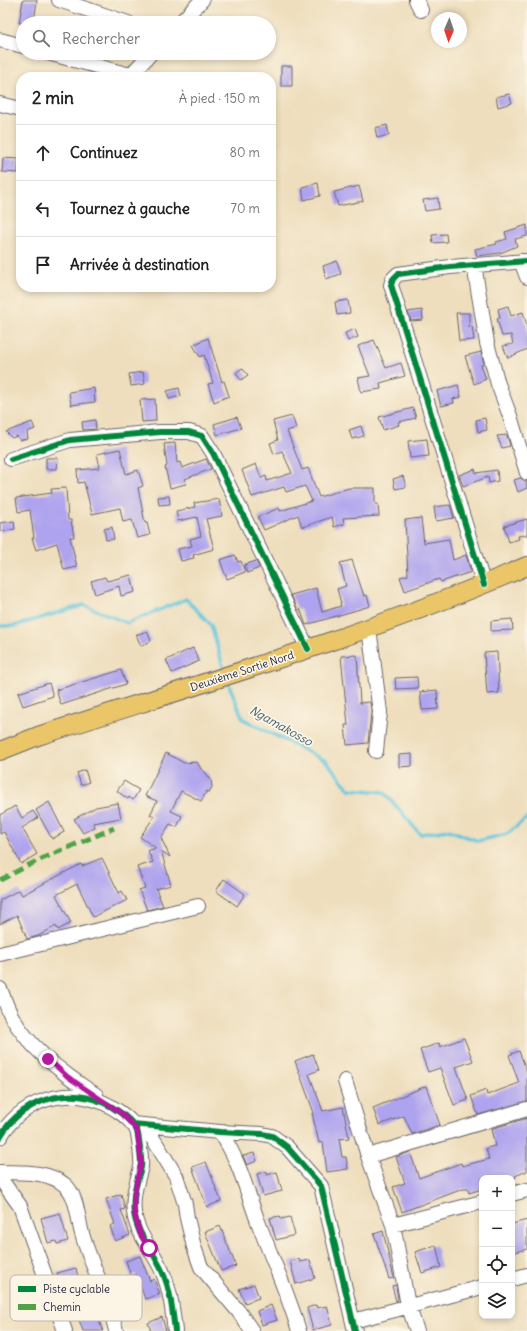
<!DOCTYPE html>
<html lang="fr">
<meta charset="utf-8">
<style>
body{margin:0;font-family:Delius,sans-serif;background:#f6f6f6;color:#222}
.controls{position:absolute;right:12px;bottom:12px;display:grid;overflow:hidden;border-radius:8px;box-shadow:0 2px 6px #0003}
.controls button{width:36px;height:36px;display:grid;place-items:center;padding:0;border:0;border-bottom:1px solid #e0e0e0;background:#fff;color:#222;font:20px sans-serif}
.compass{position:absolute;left:431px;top:12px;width:36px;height:36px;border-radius:50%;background:#fff;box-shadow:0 2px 6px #0003;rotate:182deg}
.stop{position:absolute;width:12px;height:12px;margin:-9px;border:3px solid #b5179e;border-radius:50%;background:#fff}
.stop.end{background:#b5179e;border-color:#fff;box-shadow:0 1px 4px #0008}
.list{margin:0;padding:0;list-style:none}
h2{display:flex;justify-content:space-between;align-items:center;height:52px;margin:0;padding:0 16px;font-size:17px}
h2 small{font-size:13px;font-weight:400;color:#767676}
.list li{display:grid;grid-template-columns:26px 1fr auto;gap:12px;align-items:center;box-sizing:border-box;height:56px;padding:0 16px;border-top:1px solid #e0e0e0}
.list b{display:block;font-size:15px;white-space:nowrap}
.list em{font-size:13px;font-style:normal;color:#767676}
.icon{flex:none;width:22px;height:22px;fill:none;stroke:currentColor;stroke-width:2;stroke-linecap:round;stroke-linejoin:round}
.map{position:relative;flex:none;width:527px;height:1331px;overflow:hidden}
.search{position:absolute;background:#fff;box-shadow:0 2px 6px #0003;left:16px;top:16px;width:260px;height:44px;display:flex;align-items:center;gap:10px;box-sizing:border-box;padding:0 14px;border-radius:22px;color:#767676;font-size:15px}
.panel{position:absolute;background:#fff;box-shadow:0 2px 6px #0003;left:16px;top:72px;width:260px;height:220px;border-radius:16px}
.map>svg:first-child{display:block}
</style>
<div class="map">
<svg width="527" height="1331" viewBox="0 0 527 1331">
<rect width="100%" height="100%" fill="#fcf5e5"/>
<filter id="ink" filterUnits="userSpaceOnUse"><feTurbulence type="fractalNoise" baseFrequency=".025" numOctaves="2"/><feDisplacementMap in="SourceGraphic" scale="8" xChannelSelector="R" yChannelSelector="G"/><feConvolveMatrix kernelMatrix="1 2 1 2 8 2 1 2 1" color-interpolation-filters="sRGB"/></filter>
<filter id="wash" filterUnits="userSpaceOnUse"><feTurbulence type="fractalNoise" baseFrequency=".012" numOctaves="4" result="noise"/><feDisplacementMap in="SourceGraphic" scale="16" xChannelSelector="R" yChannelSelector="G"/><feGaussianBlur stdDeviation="0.9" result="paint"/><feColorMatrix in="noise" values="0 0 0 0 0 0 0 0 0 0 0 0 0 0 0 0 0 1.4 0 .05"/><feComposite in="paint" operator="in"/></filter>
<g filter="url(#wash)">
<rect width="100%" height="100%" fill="#eedebd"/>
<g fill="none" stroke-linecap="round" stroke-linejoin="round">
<path stroke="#60c5dd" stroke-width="3.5" d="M0,626h14l70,-21 43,18 59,-24 25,26 13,45
M227,680l16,39 83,42 23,28 35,3 36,42 29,-4 29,11 29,-7 20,-16"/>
</g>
<g id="blocks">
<path fill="#aea3ee" d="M23,0h14l-3,23h-15z
M281,66h11v20h-11z
M509,94l3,9 -14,4 -2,-10z
M387,125l2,10 -12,3 -2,-10z
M3,158l16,1 -1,14 -16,-1z
M318,183l2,13 -16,4 -2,-13z
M359,186l4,15 -25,5 -4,-14z
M438,198l1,11 -14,2 -2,-11z
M527,225v11l-12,3 2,7 -17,7 -23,3 -2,-7 22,-5 -1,-2 11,-3 -2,-7z
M446,234l1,8 -14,1 -1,-8z
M337,261l4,13 -15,5 -3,-13z
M348,300l2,13 -13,2 -2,-13z
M508,306l3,10 12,-4 4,14v23l-19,9 -5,-12 10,-2 -2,-9 -9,1 -5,-17 3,-1 -2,-9z
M422,310l1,10 -12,1 -3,-9z
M456,313h13v14l3,-1 2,14 -15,1z
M355,329l3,8 -10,4 -3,-8z
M208,338l14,44 2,-1 5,15 -15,6 -6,-18 5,-1 -9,-28 -4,2 -7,-12z
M374,340l12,28 15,-5 4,13 -25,7 1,6 -20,3 -3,-14 12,-2 -12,-30z
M481,352l3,12 -3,1 5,14 -12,5 -9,-28z
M242,368l6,7 -7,5 -5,-7z
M143,372l2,12 -14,2 -2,-12z
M458,385l3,12 -8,2 1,4 -13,3 -4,-15z
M94,388l1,14 -24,3 -2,-13z
M179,388l2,8 -12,3 -2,-8z
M155,399l1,22 -14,1 -2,-22z
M413,408l3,10 -18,4 1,3 -16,5 -4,-13z
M292,416l4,12 -9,3 15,39 6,-2 11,29 30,-9h26v16h3l1,12 -36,2 1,6 -10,3 -2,-10 -30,10 -4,-12 -34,15 -6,-13 21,-9 1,3 32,-10 -7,-15 -19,6 -2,-5 -32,10 -10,-27 14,-6 5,14 5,-2 1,5 25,-8 -10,-22 -8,3 -4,-11 8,-3 -5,-19z
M237,417l4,11 -24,7 -3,-11z
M485,418l2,12 -9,2 -2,-12z
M95,420l1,9 -13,1 -1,-8z
M32,422l3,7 -8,3 1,7 -8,1 -3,-4 -5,2 -6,-6z
M361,426l3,10 -12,3 -3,-9z
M507,435l3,11 -8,2 -5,-12z
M427,439l2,17 -19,2 -2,-17z
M175,443l2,20 3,-1 2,6 24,-9 5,10 -26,10 1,5 -16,4 -5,-21 2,-1 -3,-22z
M120,449l6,25 12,-4 5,16 -5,2 7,35h2l3,12 -13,3 -5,-18 -9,2 -3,-14 -28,6 -8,-32 -6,1 -1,-13 23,-2 -3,-14z
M46,458h12l-1,11h-11z
M475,469l1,4 21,-3 1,11 -9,2 -1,-6 -25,9 -4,-11z
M403,476l3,11 -11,2 -2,-10z
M520,478l6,3 1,7 -9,4 -4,-12z
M66,488l2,32h3l3,17h-4l7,30 -13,3 -7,-27 -21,7 -4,-12h2l-4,-28 -12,2 -2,-14 36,-5 -1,-4z
M169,496l1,8 -11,1 -1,-8z
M219,499l3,17 -16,3 8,30 -21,6 1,3 -13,3 -3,-12 14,-3 -2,-7 11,-3 -4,-19 -19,4 -2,-10 19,-4 -1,-4z
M450,505l4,13 -18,3 -2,-14z
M421,518l3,25 25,-4 4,21 13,-5 5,17 -30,10 -2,-3 -34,12 -5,-14 8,-2 -3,-55z
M527,519v16l-9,1 1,3 -10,3 -5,-16z
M14,521l1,8 -15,3v-9z
M112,527l2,12 -8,1 -2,-11z
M235,555l3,7 3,-1 4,11 -18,7 -7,-19z
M352,560l12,36 3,-1 3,11 -64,19 -6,-16 -2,1 -7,-15 25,-7 6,24 19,-6 -1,-3h1l-4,-14 9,-3 -6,-23z
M256,561l3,7 -12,5 -3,-8z
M131,575l4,17 -14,4 -2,-10 -24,8 -4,-13 14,-4 2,4z
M512,619l1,11 -22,1v-10z
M147,631l4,10 -10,5 -5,-11z
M193,648l6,13 -27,12 -6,-13z
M497,652l2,41 -12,1 -3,-41z
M357,655l3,48 10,-1 1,10 -3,31 -21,2 -2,-20h3l-7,-69z
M121,670l5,14 -65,21 -5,-15z
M417,677l1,11 -22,1 -1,-11z
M49,683l4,13 -30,10 -5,-13z
M437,690l1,19 -16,1 -2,-18z
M166,753l18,10 13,-1 4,7 4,3 6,8 1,7 -3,5 -2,-1 -6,10 -20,-10 -10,20 11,5 -5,11 -7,-3 -9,14 9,19 -9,-6 10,34 -15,4 7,17 -16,4 -8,-20 6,-2 -8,-21 16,-5 -5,-11 8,-3 -16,-11 14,-20 -4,-2 7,-14 -12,-5z
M412,754v12l-13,1v-12z
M85,770l4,12 -8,3 -4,-12z
M124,781l15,9 -6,10 -4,-3 -1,2 -11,-8z
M49,802l15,30 -12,7 -16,-29z
M118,803l3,15 -28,5 2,4 -12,6 -9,-14 22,-12z
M15,806l7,12 11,-7 5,7 -16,10 15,26 -16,10 -17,-32 -4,2v-19z
M102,858l17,35 3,-2 5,9 -34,17 -16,-33 -21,11 15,28 -13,7 -2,-4 -18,10 -11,3 -10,-24 -17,9v-24l19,-10 3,5 59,-31 1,2z
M224,879l21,15 -8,12 -21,-15z
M464,1038l9,23 -17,6 12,33 -14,5 -14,-37 -12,4 -8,-22 19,-7 1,4z
M519,1051l8,21v29l-49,14 -7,-19 15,-6 1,5 32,-12 -10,-28z
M313,1054l6,16 -10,4 14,37 20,-4 6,31 -10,1 3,18h4l2,12 -21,3 -4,-30 -4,1 -7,-30h2l-19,-52z
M426,1086l14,39 -28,9 -8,-18 -25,9 -6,-17z
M527,1118v53l-12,5 1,2h-34v11l-13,4 -1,-4h-5l-61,23 -9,-25 12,-4 -9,-26 14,-5 9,26 42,-15 1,3 27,-7 -3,-11 9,-2 -4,-17z
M254,1153l3,8 -10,4 -4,-9z
M206,1162l15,39 -14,6 -15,-40z
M267,1171v4l10,-3 5,19 -19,5 -6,-22z
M121,1194l4,15 -4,1 9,25 -15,6 -5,-15 5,-2 -9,-25z
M60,1213l8,28 -11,3 -1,-3 -8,2 -7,-25z
M280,1216l1,3 9,-2 5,18 -19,5 -6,-22z
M527,1220v29l-15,4v-29z
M220,1226l16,40 -15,5 -16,-39z
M383,1231l11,47 -5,1 -15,-45z
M436,1245l5,22 -19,6 -7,-21z
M140,1256l10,25 4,-2 6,15 -15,5 -9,-25 -5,2 -5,-15z
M299,1259l1,3 10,-2 5,18 -19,6 -6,-23z
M76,1268l5,22 -10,2v-3l-9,3 -5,-19z
M254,1284l5,14 -14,5 -6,-14z
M396,1285l2,15 -2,1 -4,-15z
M271,1305l6,15 -15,5 -5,-14z
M316,1305l1,3 10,-2 5,19 -19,5 -6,-22z
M95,1311l8,20h-20l-5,-14z
M162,1317l4,14h-15l-3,-8z"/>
</g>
</g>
<g filter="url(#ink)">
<use href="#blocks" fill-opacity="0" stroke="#696468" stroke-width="1"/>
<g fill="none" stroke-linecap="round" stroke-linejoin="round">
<g stroke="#696468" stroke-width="16">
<path id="minor" d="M59,0l69,23
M416,0l5,10
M180,23l22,-23
M0,40l23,6
M48,53l82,22
M129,77l22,-24
M0,104l21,5
M521,261l6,16
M474,265l13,78 11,41 12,32 17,57
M11,459l59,-19 90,-8h29l13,4 11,17 95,196
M484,585l-93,-300 2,-6 5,-5 52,-7 77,-6
M369,628l11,84 -4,39
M0,954l198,-48
M0,989c4,9 7,19 12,28 18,32 54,59 84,78
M345,1081l23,75 25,69 15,80 9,26
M132,1124l88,8 42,2 10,2 15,11 34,39 34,145
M137,1130l15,7 24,39 9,28 2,14 7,29 7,20 38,45 13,19
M220,1132c19,27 26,57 37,87 14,38 31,74 42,112
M0,1137c24,-42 79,-54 118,-26 6,4 17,13 19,20 2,5 5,31 4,36 -4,15 -9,29 -7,45 2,19 14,32 23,49 13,22 15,45 18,70
M368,1156l159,-47
M0,1172c21,1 47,-2 65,13 11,9 13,31 16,45 9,35 28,66 35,101
M0,1178l20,28 45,125
M512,1194l15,-4
M393,1225l89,-23
M512,1279l15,-4
M353,1321l129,-34"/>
</g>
<g stroke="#696468" stroke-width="20">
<path id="major" d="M0,751l38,-15c164,-53 330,-101 489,-170"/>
</g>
<use href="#minor" stroke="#fff" stroke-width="14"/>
<use href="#major" stroke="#eac669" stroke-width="18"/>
<path stroke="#50a245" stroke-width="5" stroke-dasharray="10 5" stroke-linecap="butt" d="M0,880l37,-19 77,-33"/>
<g stroke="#fcf5e5" stroke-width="8">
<path id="cycleway" d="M11,459l59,-19 90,-8h29l13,4 11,17 95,196
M484,585l-93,-300 2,-6 5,-5 52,-7 77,-6
M132,1124l88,8 42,2 10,2 15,11 34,39 34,145
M0,1137c24,-42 79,-54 118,-26 6,4 17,13 19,20 2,5 5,31 4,36 -4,15 -9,29 -7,45 2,19 14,32 23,49 13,22 15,45 18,70"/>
</g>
<use href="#cycleway" stroke="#00873e" stroke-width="6"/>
</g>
</g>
<g fill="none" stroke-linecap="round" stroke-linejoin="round" filter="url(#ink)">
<path stroke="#b5179e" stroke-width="5" d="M48,1059l20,18 53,36 16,17 4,32 -7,32v18l6,22 9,14"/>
</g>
<g text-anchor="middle" stroke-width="3.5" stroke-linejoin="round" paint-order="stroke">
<g font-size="11" fill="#22223b" stroke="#fcf5e5">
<text transform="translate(242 671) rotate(-18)" y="4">Deuxième Sortie Nord</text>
</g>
<g font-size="12" font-style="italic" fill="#385b74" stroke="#fcf5e5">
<text transform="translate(281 726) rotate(29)" y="4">Ngamakosso</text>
</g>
</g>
<rect x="10" y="1275" width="132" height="46" rx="6" fill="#fcf5e5" stroke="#bbb6b2" stroke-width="1"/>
<rect x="18" y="1286" width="18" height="6" fill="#00873e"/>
<rect x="18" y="1304" width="18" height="6" fill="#50a245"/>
<g font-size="11" fill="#22223b">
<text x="43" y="1293">Piste cyclable</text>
<text x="43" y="1311">Chemin</text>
</g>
</svg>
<div class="controls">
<button>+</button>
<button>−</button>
<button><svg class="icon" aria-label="locate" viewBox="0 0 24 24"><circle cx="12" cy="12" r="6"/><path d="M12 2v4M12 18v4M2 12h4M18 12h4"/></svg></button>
<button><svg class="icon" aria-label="layers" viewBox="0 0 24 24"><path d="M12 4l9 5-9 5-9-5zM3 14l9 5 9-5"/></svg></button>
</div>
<svg class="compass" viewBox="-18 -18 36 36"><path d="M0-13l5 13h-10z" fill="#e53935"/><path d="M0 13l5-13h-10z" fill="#767676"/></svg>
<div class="stop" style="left:149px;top:1248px"></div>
<div class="stop end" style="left:48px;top:1059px"></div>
<div class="search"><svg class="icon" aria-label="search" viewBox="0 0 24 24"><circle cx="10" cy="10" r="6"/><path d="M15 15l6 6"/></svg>Rechercher</div>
<section class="panel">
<h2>2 min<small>À pied · 150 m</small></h2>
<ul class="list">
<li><svg class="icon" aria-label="ahead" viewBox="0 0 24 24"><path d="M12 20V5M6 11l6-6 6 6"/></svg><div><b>Continuez</b></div><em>80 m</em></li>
<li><svg class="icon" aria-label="left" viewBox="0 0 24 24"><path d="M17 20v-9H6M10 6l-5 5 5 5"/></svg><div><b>Tournez à gauche</b></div><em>70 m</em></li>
<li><svg class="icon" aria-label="arrive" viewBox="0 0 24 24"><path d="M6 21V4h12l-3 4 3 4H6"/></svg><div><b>Arrivée à destination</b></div></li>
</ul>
</section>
</div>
